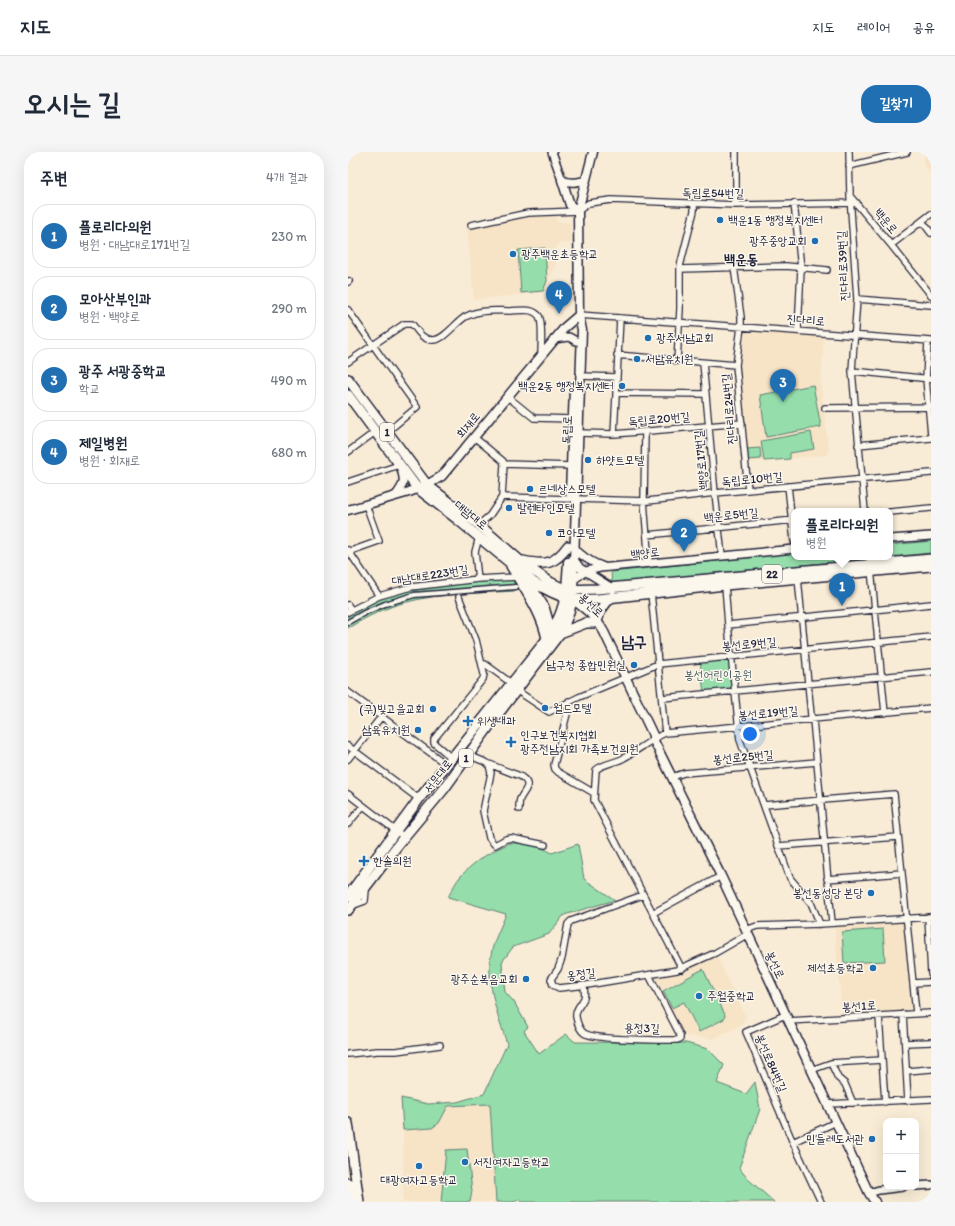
<!DOCTYPE html>
<html lang="ko">
<meta charset="utf-8">
<style>
body{margin:0;font-family:Itim,"Poor Story",sans-serif;background:#f6f6f7;color:#1f2937}
.controls{position:absolute;right:12px;bottom:12px;display:grid;overflow:hidden;border-radius:8px;box-shadow:0 4px 16px #0002}
.controls button{width:36px;height:36px;display:grid;place-items:center;padding:0;border:0;border-bottom:1px solid #e0e1e3;background:#fff;color:#1f2937;font:20px sans-serif}
.you{position:absolute;left:402px;top:582px;width:14px;height:14px;margin:-10px;border:3px solid #fff;border-radius:50%;background:#1a73e8;box-shadow:0 0 0 6px #1a73e833}
.badge{display:grid;place-items:center;width:26px;height:26px;border-radius:50%;background:#1f6fb2;color:#fff;font-size:13px;font-weight:700}
.pin{position:absolute;translate:-50% -33px;filter:drop-shadow(0 1px 2px #0008)}
.pin::after{content:'';position:absolute;top:21px;width:14px;height:12px;background:inherit;clip-path:polygon(0 0,100% 0,50% 100%)}
.popup{position:absolute;left:443px;top:356px;width:102px;height:52px;box-sizing:border-box;display:grid;place-content:center;border-radius:8px;background:#fff;filter:drop-shadow(0 1px 3px #0005);font-size:13px;white-space:nowrap;color:#747a83}
.popup b{font-size:15px;color:#1f2937}
.popup::after{content:'';position:absolute;left:50%;top:100%;margin-left:-8px;border:8px solid transparent;border-top-color:#fff}
.list{margin:0;padding:0;list-style:none}
h2{display:flex;justify-content:space-between;align-items:center;height:52px;margin:0;padding:0 16px;font-size:17px}
h2 small{font-size:13px;font-weight:400;color:#747a83}
.list li{display:grid;grid-template-columns:26px 1fr auto;gap:12px;align-items:center;box-sizing:border-box;height:64px;margin:0 8px 8px;padding:0 8px;border:1px solid #e0e1e3;border-radius:16px}
.list b{display:block;font-size:15px;white-space:nowrap}
.list p{margin:0;font-size:13px;white-space:nowrap;color:#747a83}
.list em{font-size:13px;font-style:normal;color:#747a83}
.map{position:relative;flex:none;width:583px;height:1050px;overflow:hidden;border-radius:16px}
header{display:flex;align-items:center;gap:24px;box-sizing:border-box;height:56px;padding:0 20px;background:#fff;border-bottom:1px solid #e0e1e3}
header strong{font-size:19px}
nav{display:flex;gap:22px;margin-inline-start:auto;font-size:14px}
.intro{display:flex;align-items:center;justify-content:space-between;box-sizing:border-box;height:96px;padding:0 24px}
h1{margin:0;font-size:28px}
.button{padding:10px 18px;border-radius:16px;background:#1f6fb2;color:#fff;font-size:14px;font-weight:700}
main{display:flex;gap:24px;padding:0 24px}
aside{flex:1;background:#fff;border-radius:16px;box-shadow:0 4px 16px #0002}
.map>svg:first-child{display:block}
</style>
<header>
<strong>지도</strong>
<nav><a>지도</a><a>레이어</a><a>공유</a></nav>
</header>
<div class="intro"><h1>오시는 길</h1><a class="button">길찾기</a></div>
<main>
<aside>
<h2>주변<small>4개 결과</small></h2>
<ul class="list">
<li><span class="badge">1</span><div><b>플로리다의원</b><p>병원 · 대남대로171번길</p></div><em>230 m</em></li>
<li><span class="badge">2</span><div><b>모아산부인과</b><p>병원 · 백양로</p></div><em>290 m</em></li>
<li><span class="badge">3</span><div><b>광주 서광중학교</b><p>학교</p></div><em>490 m</em></li>
<li><span class="badge">4</span><div><b>제일병원</b><p>병원 · 회재로</p></div><em>680 m</em></li>
</ul>
</aside>
<div class="map">
<svg width="583" height="1050" viewBox="0 0 583 1050">
<rect width="100%" height="100%" fill="#f9ecd6"/>
<filter id="ink" filterUnits="userSpaceOnUse"><feTurbulence type="fractalNoise" baseFrequency=".025" numOctaves="2"/><feDisplacementMap in="SourceGraphic" scale="8" xChannelSelector="R" yChannelSelector="G"/><feConvolveMatrix kernelMatrix="1 2 1 2 8 2 1 2 1" color-interpolation-filters="sRGB"/></filter>
<g filter="url(#ink)">
<path fill="#f7e4c7" d="M576,0h7v23l-7,-9z
M208,62l1,8h13l1,21 -14,1 -1,20 -12,28 -70,8 -7,-71 62,-14z
M397,180l79,5 -3,48 8,67 -2,3 -79,8 -5,-44 -3,-52z
M556,769l9,88 -1,1 -70,4 -8,-88z
M367,801l31,64 -6,9 -28,13 -28,-3 -33,-62 26,-4z
M142,952l6,98h-93v-72l29,-2 7,-5 9,-17z"/>
<path fill="#95ddab" stroke="#5c8073" d="M197,96l2,33 -4,10 -22,2 -3,-43z
M465,233l8,42 -55,10 -6,-42z
M463,280l3,17 -24,4v6l-26,2 -3,-20z
M412,296l1,11 -13,1 -2,-11z
M583,389v12l-41,4v-12z
M446,401v4h94l-276,26 -1,-11z
M165,427l4,12c-35,2 -76,2 -110,11 -21,5 -40,15 -59,26v-14l27,-13 33,-10 76,-10z
M383,505l3,34 -30,3 -4,-34z
M162,691c14,0 31,3 42,10l26,-9 6,35 31,21 -51,15 -15,19 -36,13 -11,15 3,30 9,10 14,25 -4,4 15,23 27,-20 9,8 111,1 22,6 16,16 -7,18 29,11 9,-12 5,27 -21,59 9,11 26,23h-253l-1,-3 -6,3h-18l-6,-98 -42,2 -9,17 -7,5 -29,2 -2,-32 27,6 29,-2 27,-8 23,-50c-9,-29 -21,-59 -16,-89 2,-14 10,-28 15,-41l-58,-17c4,-7 8,-16 13,-21 14,-16 31,-25 49,-33z
M535,777l2,32 -41,2 -2,-31z
M355,817l22,46 -1,4 -25,13 -15,-30 -12,6 -9,-17z
M119,997l5,42 -2,11h-29l5,-52z"/>
<g fill="none" stroke-linecap="round" stroke-linejoin="round">
<g stroke="#22223b" stroke-width="7">
<path id="pedestrian" d="M0,470l18,-10 19,-8 29,-9 102,-8"/>
</g>
<g stroke="#22223b" stroke-width="8">
<path id="minor" d="M388,0v53
M501,0l1,44 41,49 40,50
M501,14l58,-14
M502,44l7,103 -5,72 13,140
M446,51l7,65 -3,63
M574,69l9,12
M123,73l57,-12 50,-2 11,-8 22,-3 125,5 121,-2
M543,93l40,-31
M386,115l7,50v10l-5,38 12,125
M332,117l106,-3 41,4
M0,130l1,-1
M509,147l74,6
M0,158l69,97 -30,25
M231,163l352,26
M580,189l-2,38 5,56
M269,203l119,10
M329,209l3,-52v-43l14,-55v-7
M0,210l56,-38h8c6,7 10,16 21,16 12,0 23,-19 34,-24 14,-7 28,-5 43,-5 9,0 22,-4 29,5 4,6 2,31 2,40
M355,211l12,130 7,63
M504,219l79,8
M232,224l37,1
M268,241l90,1
M160,245l26,21 39,1
M477,256l106,-1
M297,279l-1,70 5,63
M231,281l35,1 128,-11
M266,282l6,-116
M126,285l29,24 1,3
M510,293l73,-7
M0,300l27,-20
M156,312l67,2
M0,330l51,-17
M440,334l6,55
M154,345l68,2
M227,347l73,2 67,-8 216,-20
M542,360l41,-4
M131,373l11,-10 12,-18 2,-33
M299,383l147,-15
M0,398l31,46
M0,400l31,-11 -13,-36
M523,417l14,144
M450,426l13,137 2,5 19,203
M130,427l-3,-27 4,-15
M377,433l3,40 203,-21
M303,441l14,140
M0,453l3,5
M0,460l31,-16 32,-9 67,-8 39,-2
M380,473l12,115 50,138 21,25 9,21
M135,512h2l26,19
M168,538l33,22 30,-15 79,-33 273,-27
M0,540l99,73
M314,546l269,-26
M221,549l-1,9 -14,55 1,4 3,3 36,21
M0,594l71,53
M120,603c18,7 34,15 52,21 14,9 4,14 0,23 -1,3 -1,7 -1,10
M0,607l33,-42
M105,607l-19,-16v-4l49,-60 1,-5 -8,-34 -17,-43
M141,613l2,8 -8,38 6,27 6,7 11,-6 5,-1 34,7
M324,625l12,-4 133,-11
M0,642l56,43
M416,653l130,-11 22,219
M0,672l15,-18
M430,694l120,-9
M479,727l75,-6
M295,743l-72,26 -3,3 -6,34 -4,11 -7,10 2,6 6,3 28,-3 90,-15 38,-17 33,-19
M6,753l11,-4 1,-11
M305,761l68,-37
M580,765l3,57
M398,778l11,-4 63,-2 111,-7
M334,817l-88,-169 2,-30c6,-6 18,-7 26,-11 15,-8 28,-19 43,-26l266,-25
M565,831l18,-1
M236,833c0,4 2,12 -1,15 -3,6 -8,9 -7,17 1,5 4,13 8,16 10,7 77,7 93,7l3,-1v-4l-31,-60
M555,862l5,87
M437,863l-39,17 45,106 30,64
M531,864l6,86
M440,869l143,-8
M557,891l26,-1
M0,902l29,-3h19l44,-6
M483,911l7,15 7,6 8,19
M463,918l20,-7 51,-3
M559,919l24,-2
M480,952l103,-5
M445,990l43,-20"/>
</g>
<g stroke="#22223b" stroke-width="10">
<path id="tertiary" d="M204,0l10,28c9,4 15,2 24,0
M206,187l15,-2 7,4
M48,343c8,-11 9,-13 5,-26
M542,387l41,-3
M226,395c7,10 19,16 30,20
M225,406l7,10 32,20
M225,428l13,-9 14,-3 194,-19
M568,1034l15,-1
M521,1041l10,-3 24,-3"/>
</g>
<g stroke="#22223b" stroke-width="11">
<path id="secondary" d="M214,28l8,25 8,6
M222,341l4,-105
M0,358l61,-18 18,-7 15,-9 123,-149 14,-12
M218,438l2,-28
M225,438l9,-260 -3,-15 -1,-104 15,-59
M224,447c15,11 23,17 32,33l49,103v4l68,137 148,317 6,9"/>
</g>
<g stroke="#22223b" stroke-width="12">
<path id="primary" d="M0,227l79,106 12,9 40,31 46,40 25,17 16,8 31,-1 334,-30
M0,243l69,93 40,31 76,63c25,15 36,19 65,17l127,-14 206,-19
M175,409c23,5 32,3 45,-15
M163,414c14,24 31,46 36,73
M178,427l18,28 6,21
M249,469c3,-11 7,-17 16,-25
M212,481l26,-10h8
M0,744l71,-97 128,-160c10,-17 16,-27 19,-47
M0,758l56,-73 40,-48 51,-71 65,-85c7,-12 11,-24 13,-39
M0,971l11,79
M0,1031l3,19"/>
</g>
<use href="#pedestrian" stroke="#fbf7ec" stroke-width="4"/>
<use href="#minor" stroke="#fbf7ec" stroke-width="5.5"/>
<use href="#tertiary" stroke="#fbf7ec" stroke-width="7"/>
<use href="#secondary" stroke="#fbf7ec" stroke-width="8"/>
<use href="#primary" stroke="#fbf7ec" stroke-width="9"/>
</g>
</g>
<g fill="#1f6fb2" stroke="#fbf7ec" stroke-width="1.5">
<circle cx="372" cy="68" r="4"/>
<circle cx="467" cy="89" r="4"/>
<circle cx="165" cy="102" r="4"/>
<circle cx="300" cy="186" r="4"/>
<circle cx="289" cy="207" r="4"/>
<circle cx="274" cy="234" r="4"/>
<circle cx="240" cy="308" r="4"/>
<circle cx="182" cy="337" r="4"/>
<circle cx="161" cy="356" r="4"/>
<circle cx="201" cy="381" r="4"/>
<circle cx="286" cy="513" r="4"/>
<circle cx="197" cy="556" r="4"/>
<circle cx="85" cy="557" r="4"/>
<path d="M118 563h4v4h4v4h-4v4h-4v-4h-4v-4h4z"/>
<circle cx="70" cy="578" r="4"/>
<path d="M161 584h4v4h4v4h-4v4h-4v-4h-4v-4h4z"/>
<path d="M14 703h4v4h4v4h-4v4h-4v-4h-4v-4h4z"/>
<circle cx="523" cy="741" r="4"/>
<circle cx="525" cy="816" r="4"/>
<circle cx="178" cy="827" r="4"/>
<circle cx="351" cy="844" r="4"/>
<circle cx="524" cy="987" r="4"/>
<circle cx="117" cy="1010" r="4"/>
<circle cx="71" cy="1014" r="4"/>
</g>
<g text-anchor="middle" stroke-width="3" stroke-linejoin="round" paint-order="stroke">
<g fill="#fbf7ec" stroke="#636270" stroke-width="1">
<rect x="32" y="271" width="14" height="18" rx="3"/>
<rect x="414" y="413" width="20" height="18" rx="3"/>
<rect x="111" y="597" width="14" height="18" rx="3"/>
</g>
<g font-size="11" font-weight="bold" fill="#22223b">
<text x="39" y="284">1</text>
<text x="424" y="426">22</text>
<text x="118" y="610">1</text>
</g>
<g font-size="12" fill="#22223b" stroke="#fbf7ec">
<text transform="translate(365 41) rotate(1)" y="4">독립로54번길</text>
<text transform="translate(538 69) rotate(50)" y="4">백운로</text>
<text transform="translate(495 114) rotate(-93)" y="4">진다리로39번길</text>
<text transform="translate(458 168) rotate(4)" y="4">진다리로</text>
<text transform="translate(381 257) rotate(-95)" y="4">진다리로24번길</text>
<text transform="translate(311 267) rotate(-5)" y="4">독립로20번길</text>
<text transform="translate(120 273) rotate(-50)" y="4">회재로</text>
<text transform="translate(219 278) rotate(-88)" y="4">독립로</text>
<text transform="translate(353 308) rotate(-95)" y="4">백양로17번길</text>
<text transform="translate(404 327) rotate(-5)" y="4">독립로10번길</text>
<text transform="translate(123 363) rotate(39)" y="4">대남대로</text>
<text transform="translate(383 363) rotate(-6)" y="4">백운로5번길</text>
<text transform="translate(297 401) rotate(-6)" y="4">백양로</text>
<text transform="translate(82 423) rotate(-9)" y="4">대남대로223번길</text>
<text transform="translate(243 453) rotate(43)" y="4">봉선로</text>
<text transform="translate(401 492) rotate(-5)" y="4">봉선로9번길</text>
<text transform="translate(420 561) rotate(-5)" y="4">봉선로19번길</text>
<text transform="translate(395 605) rotate(-5)" y="4">봉선로25번길</text>
<text transform="translate(90 624) rotate(-53)" y="4">서문대로</text>
<text transform="translate(427 813) rotate(65)" y="4">봉선로</text>
<text transform="translate(233 822) rotate(-7)" y="4">옹정길</text>
<text transform="translate(511 854) rotate(-3)" y="4">봉선1로</text>
<text transform="translate(294 876) rotate(2)" y="4">용정3길</text>
<text transform="translate(423 911) rotate(67)" y="4">봉선로84번길</text>
</g>
<g font-size="12" fill="#22223b" stroke="#fbf7ec" text-anchor="start">
<text x="380" y="72">백운1동 행정복지센터</text>
<text x="459" y="93" text-anchor="end">광주중앙교회</text>
<text x="173" y="106">광주백운초등학교</text>
<text x="308" y="190">광주서남교회</text>
<text x="297" y="211">서남유치원</text>
<text x="266" y="238" text-anchor="end">백운2동 행정복지센터</text>
<text x="248" y="312">하얏트모텔</text>
<text x="190" y="341">르네상스모텔</text>
<text x="169" y="360">발렌타인모텔</text>
<text x="209" y="385">코아모텔</text>
<text x="278" y="517" text-anchor="end">남구청 종합민원실</text>
<text x="205" y="560">월드모텔</text>
<text x="77" y="561" text-anchor="end">(구)빛고을교회</text>
<text x="129" y="573">위생내과</text>
<text x="62" y="582" text-anchor="end">삼육유치원</text>
<text x="172" y="587">인구보건복지협회<tspan x="172" dy="14">광주전남지회 가족보건의원</tspan></text>
<text x="25" y="713">한솔의원</text>
<text x="515" y="745" text-anchor="end">봉선동성당 본당</text>
<text x="517" y="820" text-anchor="end">제석초등학교</text>
<text x="170" y="831" text-anchor="end">광주순복음교회</text>
<text x="359" y="848">주월중학교</text>
<text x="516" y="991" text-anchor="end">민들레도서관</text>
<text x="125" y="1014">서진여자고등학교</text>
<text x="71" y="1032" text-anchor="middle">대광여자고등학교</text>
</g>
<g font-size="12" fill="#445a5d" stroke="#fbf7ec">
<text x="370" y="527">봉선어린이공원</text>
</g>
<g font-size="14" font-weight="bold" fill="#22223b" stroke="#fbf7ec">
<text x="393" y="112">백운동</text>
</g>
<g font-size="16" font-weight="bold" fill="#22223b" stroke="#fbf7ec">
<text x="286" y="495">남구</text>
</g>
</g>
</svg>
<div class="controls">
<button>+</button>
<button>−</button>
</div>
<div class="you"></div>
<div class="pin badge" style="left:494px;top:454px">1</div>
<div class="popup"><b>플로리다의원</b>병원</div>
<div class="pin badge" style="left:336px;top:400px">2</div>
<div class="pin badge" style="left:435px;top:250px">3</div>
<div class="pin badge" style="left:211px;top:162px">4</div>
</div>
</main>
